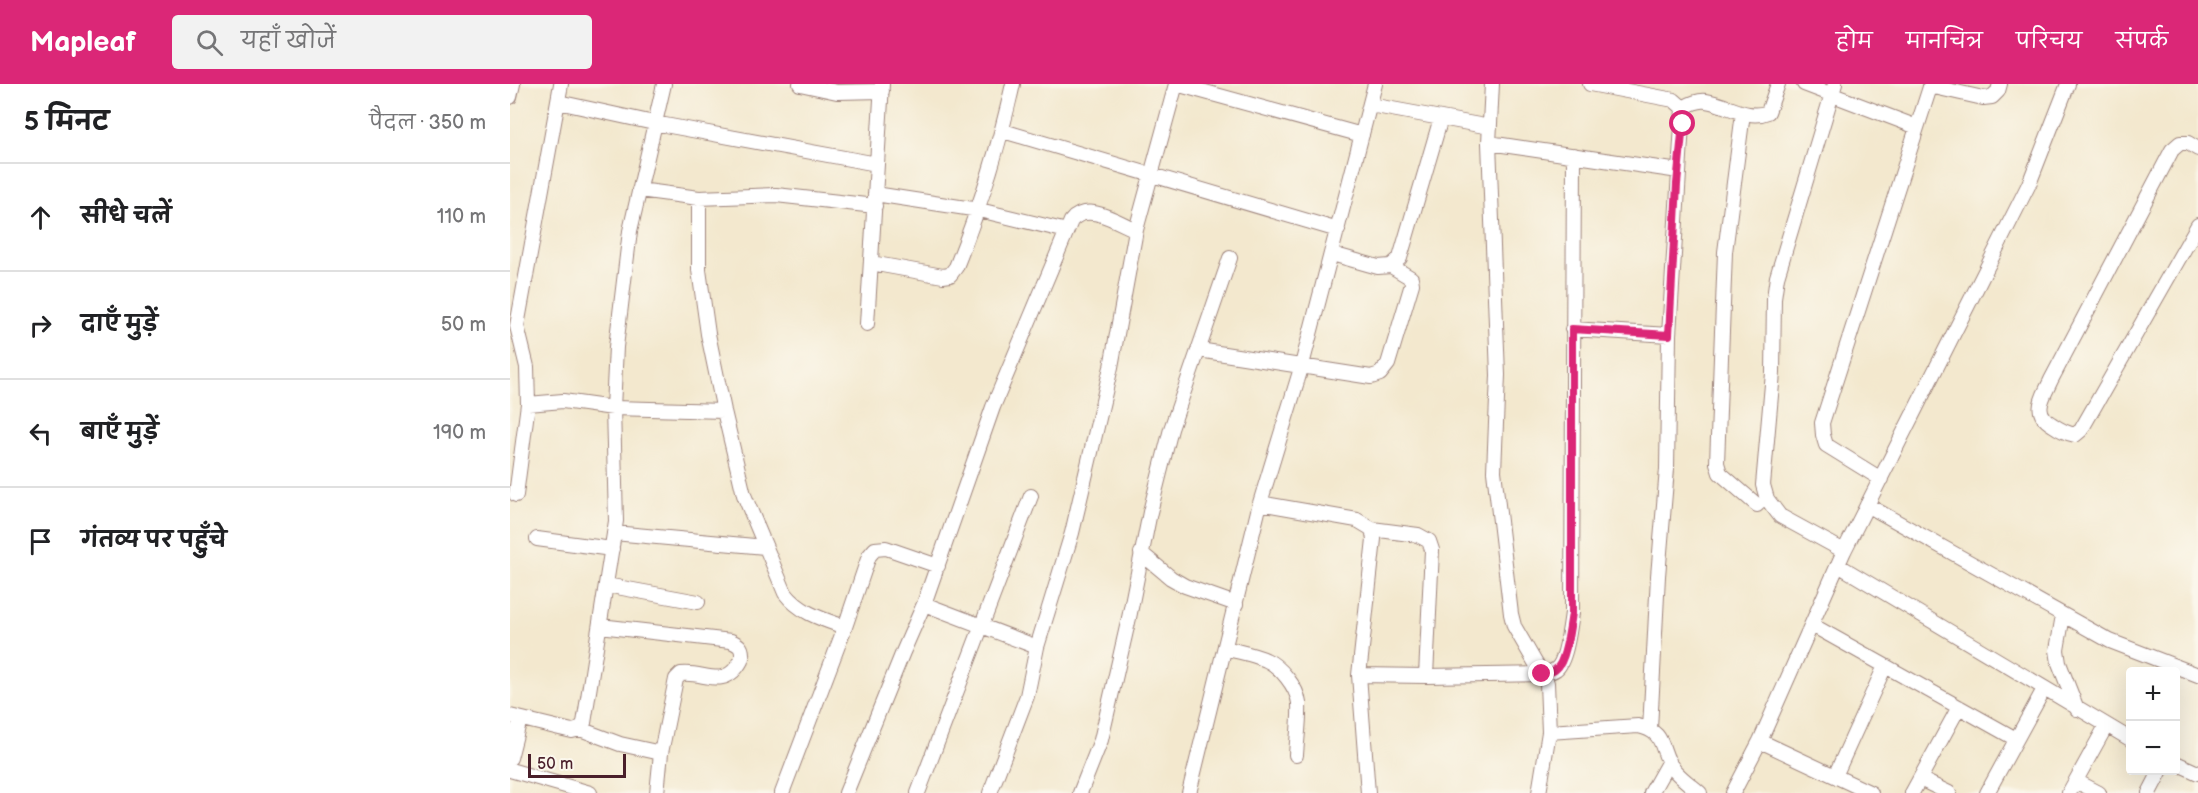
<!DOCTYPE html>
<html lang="hi">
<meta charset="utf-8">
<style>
body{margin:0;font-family:"Balsamiq Sans","Playpen Sans Deva",sans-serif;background:#f2f2f2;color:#202124}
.controls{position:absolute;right:18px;bottom:18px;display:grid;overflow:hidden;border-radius:6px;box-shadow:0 6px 24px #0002}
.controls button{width:54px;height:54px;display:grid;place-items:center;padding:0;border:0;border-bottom:2px solid #e0e0e0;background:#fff;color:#202124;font:30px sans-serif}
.scale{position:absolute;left:18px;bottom:15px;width:98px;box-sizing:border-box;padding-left:6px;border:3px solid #4a1f2b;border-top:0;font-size:16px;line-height:21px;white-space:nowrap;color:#4a1f2b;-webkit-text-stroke:4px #fbf7ec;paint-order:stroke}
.stop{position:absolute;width:18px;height:18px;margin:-14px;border:4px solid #db2777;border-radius:50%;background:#fff}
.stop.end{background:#db2777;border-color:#fff;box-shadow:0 2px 6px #0008}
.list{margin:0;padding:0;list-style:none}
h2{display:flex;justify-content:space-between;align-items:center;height:78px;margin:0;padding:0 24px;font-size:26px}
h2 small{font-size:20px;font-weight:400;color:#757577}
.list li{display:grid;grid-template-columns:39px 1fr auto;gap:18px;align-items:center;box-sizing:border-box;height:108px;padding:0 24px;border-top:2px solid #e0e0e0}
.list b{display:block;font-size:22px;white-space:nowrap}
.list em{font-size:20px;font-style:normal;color:#757577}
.icon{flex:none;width:33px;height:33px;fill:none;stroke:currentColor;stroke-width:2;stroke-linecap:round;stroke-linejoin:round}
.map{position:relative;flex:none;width:1688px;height:709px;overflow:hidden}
header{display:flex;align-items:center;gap:36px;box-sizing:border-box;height:84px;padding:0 30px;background:#db2777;color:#fff}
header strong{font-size:28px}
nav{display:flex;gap:33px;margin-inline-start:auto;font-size:21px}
.search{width:420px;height:54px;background:#f2f2f2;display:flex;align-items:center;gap:15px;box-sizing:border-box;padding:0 21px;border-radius:6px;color:#757577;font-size:22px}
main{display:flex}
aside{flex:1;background:#fff}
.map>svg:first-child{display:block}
</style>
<header>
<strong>Mapleaf</strong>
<div class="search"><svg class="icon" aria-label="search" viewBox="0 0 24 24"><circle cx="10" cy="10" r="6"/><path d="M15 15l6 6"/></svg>यहाँ खोजें</div>
<nav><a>होम</a><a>मानचित्र</a><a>परिचय</a><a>संपर्क</a></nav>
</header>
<main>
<aside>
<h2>5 मिनट<small>पैदल · 350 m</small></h2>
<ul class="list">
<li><svg class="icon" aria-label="ahead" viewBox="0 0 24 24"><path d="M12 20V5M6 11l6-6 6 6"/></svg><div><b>सीधे चलें</b></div><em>110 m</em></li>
<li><svg class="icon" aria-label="right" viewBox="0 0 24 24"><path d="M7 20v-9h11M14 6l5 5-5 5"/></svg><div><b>दाएँ मुड़ें</b></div><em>50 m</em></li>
<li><svg class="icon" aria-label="left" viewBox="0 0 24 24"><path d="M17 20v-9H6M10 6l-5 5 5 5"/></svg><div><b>बाएँ मुड़ें</b></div><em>190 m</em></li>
<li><svg class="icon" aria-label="arrive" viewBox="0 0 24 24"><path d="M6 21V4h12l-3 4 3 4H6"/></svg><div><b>गंतव्य पर पहुँचे</b></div></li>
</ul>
</aside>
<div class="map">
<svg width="1688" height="709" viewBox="0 0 1688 709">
<rect width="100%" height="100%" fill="#fbf7ec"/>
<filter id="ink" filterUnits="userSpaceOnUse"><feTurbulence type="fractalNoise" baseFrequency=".0167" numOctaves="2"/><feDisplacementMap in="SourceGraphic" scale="12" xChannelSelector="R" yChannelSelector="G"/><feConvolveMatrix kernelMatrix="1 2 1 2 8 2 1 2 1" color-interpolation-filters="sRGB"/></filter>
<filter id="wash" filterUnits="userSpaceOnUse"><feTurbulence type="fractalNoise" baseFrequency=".008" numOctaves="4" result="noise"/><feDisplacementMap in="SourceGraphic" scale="24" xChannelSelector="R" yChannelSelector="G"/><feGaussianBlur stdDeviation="1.35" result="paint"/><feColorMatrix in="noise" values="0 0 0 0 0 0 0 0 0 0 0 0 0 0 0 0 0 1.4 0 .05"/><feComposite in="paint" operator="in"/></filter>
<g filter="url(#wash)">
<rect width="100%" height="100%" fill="#f3e8ce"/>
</g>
<g filter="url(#ink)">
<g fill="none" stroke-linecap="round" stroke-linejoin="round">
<g stroke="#9e847c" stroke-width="16">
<path id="street" d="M290,0l37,8 45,-1
M666,0l186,51
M982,0l-3,59 9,232 -4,96 17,143 3,12 33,57 2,49
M1080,0l84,16 9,8 -14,227 -2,134 -9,107 -8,153
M1294,0l113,43
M1325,0l-58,193 -3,21 -1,75 -10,112 4,14 13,17 64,35
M1420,2l53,12 9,-1 6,-6 2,-7
M0,13l3,-13
M48,18l96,21 223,41
M860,21l120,22
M1173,24c7,-4 15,-8 23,-7 22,3 41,20 62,11l10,-28
M1233,29l-18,139 -8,211 3,10 37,32
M493,47l335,99
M979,59l190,28
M1688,65l-10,-6h-8l-8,7 -121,230c-8,18 -20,32 2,45 7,5 13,8 22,10l6,-5 117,-205
M129,106l60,8 77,-3 99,11
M365,110l104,16 88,21
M189,114v72l9,64 16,77 20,84 41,98c15,20 37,26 60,34
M822,170l46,13 13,-1 9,-8 41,-140
M361,179l72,13 7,-1 6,-8c24,-60 43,-120 57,-183
M357,240l15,-240
M1062,245l97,6
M689,266l172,27 9,-3 8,-10 24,-80 -1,-6 -20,-12
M18,320l35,-3 50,7 111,3
M1371,395l-55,-34 -3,-10 -1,-12 109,-339
M6,411l12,-91 -1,-37 -10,-41 44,-242
M750,419l97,17 15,9 2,10 -15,136 9,118
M1357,421l243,136 88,34
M862,445l46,6 11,6 3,9 -6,126
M104,449l151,14
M27,455l75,10
M631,469l30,25 14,8 51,18
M1328,481l292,174
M96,501l92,17
M414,520l113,43
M1553,531l-6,35 2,13 18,46
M1302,541l204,114
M90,542l131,15c6,3 11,5 11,13 1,5 -2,9 -5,13 -16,21 -34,4 -56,7l-5,5 -15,74 -4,40
M715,564c13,4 28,6 41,12 14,6 31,27 33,43 1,17 -2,35 -3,52
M849,591l67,1 116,-2c5,-1 10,-2 14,-5 10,-7 14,-43 16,-56l2,-458
M0,632l62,15 8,-2 4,-6 32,-202 -3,-113 3,-61 14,-116 34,-147
M70,645l40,15 41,9
M1250,657l111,52
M0,674l10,-39
M1666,679l22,10
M0,686l80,23
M1325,692l50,-110
M1410,695l29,14
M1566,697l23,12
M272,709l63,-166 24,-71 6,-7 11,-1 52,18
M336,709l57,-141 21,-48 69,-197 78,-186c16,-20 46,1 65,9
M408,709l113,-297
M480,709l37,-97 10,-49 35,-114 39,-166 25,-137 40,-146
M570,709l21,-53 28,-122 21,-106 21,-83 59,-171
M679,709l71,-290 42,-138 73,-281
M1029,709l10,-61 89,-6c31,6 20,27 37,45 7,8 17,15 25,22
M1141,709l18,-32
M1223,709l27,-52 84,-190 185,-367 39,-100
M1402,709l47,-86
M1477,709l57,-104
M1559,709l37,-67
M1639,709l12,-23"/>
</g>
<use href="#street" stroke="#fff" stroke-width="14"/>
</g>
</g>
<g fill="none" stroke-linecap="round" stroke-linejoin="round" filter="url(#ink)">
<path stroke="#db2777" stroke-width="8" d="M1032,590c5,-1 10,-1 14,-5 10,-7 14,-43 16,-56v-284l97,6 8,-151 6,-60"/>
</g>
</svg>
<div class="controls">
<button>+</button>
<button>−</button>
</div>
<div class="scale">50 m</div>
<div class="stop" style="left:1173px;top:40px"></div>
<div class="stop end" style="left:1032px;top:590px"></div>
</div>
</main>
